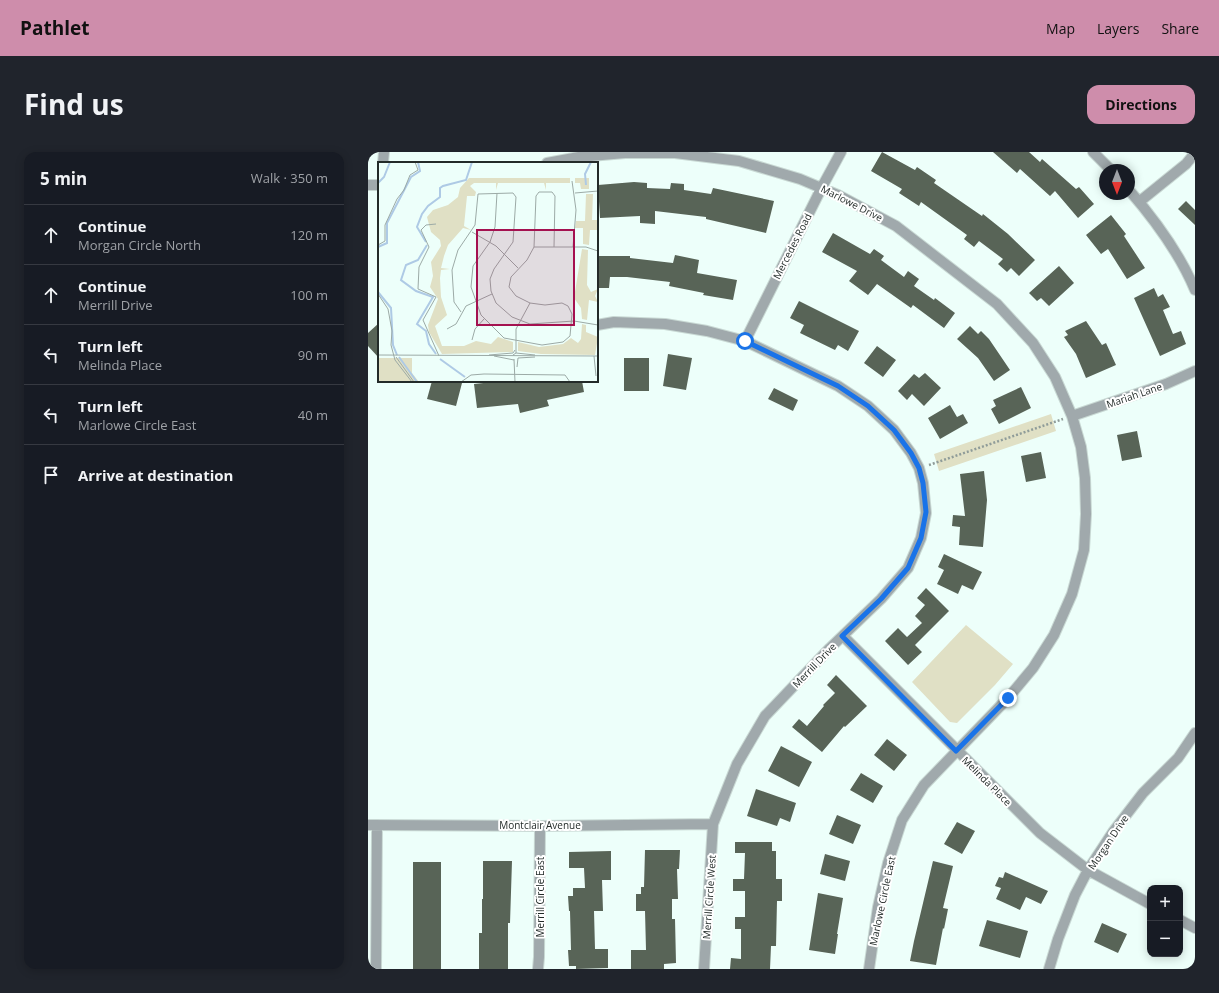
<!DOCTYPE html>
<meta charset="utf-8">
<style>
body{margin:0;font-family:"Open Sans",sans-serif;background:#20242c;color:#f1f3f6}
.controls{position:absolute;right:12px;bottom:12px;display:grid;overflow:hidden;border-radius:8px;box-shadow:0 2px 10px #0003}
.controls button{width:36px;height:36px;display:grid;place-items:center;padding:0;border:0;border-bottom:1px solid #363941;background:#171b24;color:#f1f3f6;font:20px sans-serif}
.compass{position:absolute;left:731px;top:12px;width:36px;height:36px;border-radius:50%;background:#171b24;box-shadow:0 2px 10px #0003;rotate:180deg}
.stop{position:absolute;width:12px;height:12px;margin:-9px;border:3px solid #1a73e8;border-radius:50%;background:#fff}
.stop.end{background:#1a73e8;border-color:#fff;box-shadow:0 1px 4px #0008}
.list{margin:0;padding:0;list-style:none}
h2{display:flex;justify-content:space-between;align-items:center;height:52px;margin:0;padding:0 16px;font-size:17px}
h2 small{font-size:13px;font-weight:400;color:#9ea1a6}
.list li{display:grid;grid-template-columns:26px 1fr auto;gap:12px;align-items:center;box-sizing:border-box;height:60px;padding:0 16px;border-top:1px solid #363941}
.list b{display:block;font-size:15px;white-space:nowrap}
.list p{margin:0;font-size:13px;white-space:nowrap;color:#9ea1a6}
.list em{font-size:13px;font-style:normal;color:#9ea1a6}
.icon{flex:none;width:22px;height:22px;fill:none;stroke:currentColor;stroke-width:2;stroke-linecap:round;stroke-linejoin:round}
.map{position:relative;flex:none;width:827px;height:817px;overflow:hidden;border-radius:12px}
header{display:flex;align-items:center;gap:24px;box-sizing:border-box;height:56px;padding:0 20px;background:#ce8dab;color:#111}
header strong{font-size:19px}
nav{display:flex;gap:22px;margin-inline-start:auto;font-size:14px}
.intro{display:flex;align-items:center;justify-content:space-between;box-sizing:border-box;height:96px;padding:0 24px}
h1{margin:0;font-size:28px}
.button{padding:10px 18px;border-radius:12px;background:#ce8dab;color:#111;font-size:14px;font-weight:700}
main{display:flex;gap:24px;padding:0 24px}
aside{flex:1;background:#171b24;border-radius:12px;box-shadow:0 2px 10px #0003}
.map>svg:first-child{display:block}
</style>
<header>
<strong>Pathlet</strong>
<nav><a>Map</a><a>Layers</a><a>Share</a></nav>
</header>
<div class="intro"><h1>Find us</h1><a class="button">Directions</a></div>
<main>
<aside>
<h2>5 min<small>Walk · 350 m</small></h2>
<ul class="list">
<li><svg class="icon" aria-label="ahead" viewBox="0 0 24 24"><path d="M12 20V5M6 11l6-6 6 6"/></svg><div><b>Continue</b><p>Morgan Circle North</p></div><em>120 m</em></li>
<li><svg class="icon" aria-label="ahead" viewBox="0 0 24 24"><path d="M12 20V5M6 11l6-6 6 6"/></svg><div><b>Continue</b><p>Merrill Drive</p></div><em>100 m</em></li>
<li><svg class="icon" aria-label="left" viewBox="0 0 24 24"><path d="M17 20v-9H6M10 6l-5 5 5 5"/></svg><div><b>Turn left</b><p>Melinda Place</p></div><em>90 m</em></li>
<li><svg class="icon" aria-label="left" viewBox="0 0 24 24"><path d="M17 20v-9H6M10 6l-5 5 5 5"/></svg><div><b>Turn left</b><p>Marlowe Circle East</p></div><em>40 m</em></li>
<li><svg class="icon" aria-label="arrive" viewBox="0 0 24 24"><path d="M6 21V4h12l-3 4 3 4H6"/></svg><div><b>Arrive at destination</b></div></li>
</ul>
</aside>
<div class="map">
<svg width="827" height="817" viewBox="0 0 827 817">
<rect width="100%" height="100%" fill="#edfffa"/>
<path fill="#e0e0c5" d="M683,262l5,17 -117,40 -5,-17z
M598,473l47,39 -18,21 -38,38 -7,-1 -38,-40z"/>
<path fill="#586457" d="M514,0l33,18 2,-3 19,13 -2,3 48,33 1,-2 25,20 27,26 -16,16 -8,-8 -4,4 -9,-8 5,-5 -24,-18 -5,6 -10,-8 3,-4 -46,-33 -2,4 -20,-13 3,-4 -31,-18z
M625,0h36l11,10 2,-3 34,30 3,-2 15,17 -16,14 -23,-27 -5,5 -30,-27 -3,4z
M266,30l13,1v5l23,1 1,-6 13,1v6l27,4 2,-6 61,13 -8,32 -60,-14v-2l-51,-6v13l-15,-1v-7l-40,2 -2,-33z
M818,49l9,9v15l-17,-16z
M743,63l15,19 -2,2 21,32 -18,11 -19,-30 -7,5 -15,-19z
M465,81l37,21 4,-5 10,7 -3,4 23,17 4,-6 11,8 -5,7 20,14 1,-2 20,15 -11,15 -31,-23 -2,3 -34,-24 -9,11 -19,-14 8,-10 -35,-19z
M307,103l24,5 -2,13 40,7 -4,20 -30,-5 1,-2 -35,-7 1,-4 -43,-5h-17l-1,11h-10v-32h31v2l43,5z
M691,114l15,17 -25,23 -8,-8 -4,3 -8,-8z
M786,136l4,9 5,-3 7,13 -7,3 10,24 8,-3 5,13 -26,12 -26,-58z
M431,149l60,30 -11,20 -10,-6 -3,5 -35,-17 4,-8 -14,-7z
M718,169l16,24 4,-2 10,22 -30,13 -10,-24 -12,-17 4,-2 -3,-4z
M11,171v35l-11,-12v-13z
M602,174l8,8 3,-3 8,8 21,31 -16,11 -16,-23 -21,-19z
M509,194l19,14 -13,17 -19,-14z
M300,202l24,4 -6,32 -23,-4z
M256,206h25v33h-25z
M557,221l16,15 -17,18 -12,-12 -5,6 -9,-9 16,-17 5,4z
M64,229h20l10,2 -6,23 -29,-7z
M134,229h80l2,11 -37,8 2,6 -29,7 -2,-9 -41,4 -3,-24z
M653,235l10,21 -32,16 -8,-15 5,-3 -3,-6z
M406,236l24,12 -5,11 -25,-12z
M582,253l7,12 6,-3 5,9 -28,16 -12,-21z
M769,279l5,26 -20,4 -5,-26z
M673,300l5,26 -20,4 -5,-26z
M616,319l3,29 -4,47 -24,-2 1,-18 -8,-1 1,-11 12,1 -5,-42z
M576,402l38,18 -9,18 -11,-5 -4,9 -21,-10 7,-14 -6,-3z
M558,436l23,23 -34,34 7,7 -14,13 -23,-24 13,-13 9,9 15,-14 -7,-7 10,-11 -8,-7z
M468,523l31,31 -22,21 -1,-1 -22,26 -30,-25 7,-8 8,7 17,-20 -1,-1 12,-12 -8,-8z
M519,587l20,16 -13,16 -20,-16z
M413,594l31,16 -13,25 -31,-16z
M493,621l22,13 -10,17 -23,-13z
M388,637l40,14 -6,19 -10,-4 -3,8 -30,-10z
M469,663l24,10 -8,19 -24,-10z
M589,670l18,9 -13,23 -18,-10z
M367,690h37v9h4v28h6v22h-5l-1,45h-5l-1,23h-40l1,-11 10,1v-30h-6v-12h10v-26h-12v-12h11l1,-26h-10z
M277,698h35l-1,19h-2l1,30h-6v20h3l1,44 -12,1v5h-33v-19h15l-1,-39h-9v-17h5v-7h3z
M243,699v29h-9l1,31h-9l1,38h13v19l-32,1v-3h-7l-1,-16h3l-1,-39h-1l-1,-15h5v-8h12l-1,-20h-15v-16z
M457,702l25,7 -5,20 -25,-7z
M115,709h29l-2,62h-2v46h-29v-36h3v-34h1z
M565,709l20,5 -10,42 5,1 -4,20 -1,-1 -7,37 -26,-4 4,-20z
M45,710h28v107h-28z
M637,720l43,19 -7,13 -15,-7 -6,13 -24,-11 5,-11 -6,-2 4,-9 4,1z
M450,741l25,5 -6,36h1l-3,20 -26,-4z
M619,768l41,11 -8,27 -41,-12z
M734,771l25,11 -9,19 -24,-11z"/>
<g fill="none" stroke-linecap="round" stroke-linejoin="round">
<g stroke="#c9d9d4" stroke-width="12">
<path id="minor" d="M725,0l18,18
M15,11l1,-11
M179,11l32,-6 46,-4h50l64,8 61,18 38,16 58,31 101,78 36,39 22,34 17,39 9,31 4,31 1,36 -2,36 -12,44 -18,41 -21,33 -25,30 -84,87 -22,35 -14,43 -10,44 -9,62
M0,33h11
M761,38c26,30 51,64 66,100
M771,50l47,-38 9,-11
M229,173l17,-3 51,2 42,7 38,10 93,45 30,20 26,24 17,23 8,15 4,15 3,30 -5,25 -13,30 -27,31 -51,49 -65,68 -28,48 -24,60 -9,145
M377,189l77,-154 19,-35
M704,264l94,-32 29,-13
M475,484l197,197 48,37 62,34
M0,673l172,1 173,-2
M812,768l15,8
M8,817l1,-144
M170,817l1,-12 1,-131
M681,817l9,-30 17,-44 13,-25 25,-38 30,-39 35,-35 17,-25"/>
</g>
<path stroke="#8f9c99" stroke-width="2.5" stroke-dasharray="2 2" stroke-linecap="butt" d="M561,313l134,-46"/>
<use href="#minor" stroke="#a0a9ac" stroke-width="10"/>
</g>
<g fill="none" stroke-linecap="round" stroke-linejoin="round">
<path stroke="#1a73e8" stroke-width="5" d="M377,189l93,45 30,20 26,24 17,23 8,15 4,15 3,29 -5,26 -13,30 -27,31 -39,37 114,115 52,-53"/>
</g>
<g text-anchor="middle" stroke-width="4" stroke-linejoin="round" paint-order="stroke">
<g font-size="10" fill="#232b29" stroke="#fff">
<text transform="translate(484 51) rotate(27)" y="4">Marlowe Drive</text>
<text transform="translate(424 94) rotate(-63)" y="4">Mercedes Road</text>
<text transform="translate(766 243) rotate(-19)" y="4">Mariah Lane</text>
<text transform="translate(446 513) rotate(-46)" y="4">Merrill Drive</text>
<text transform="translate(619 629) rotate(45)" y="4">Melinda Place</text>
<text x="172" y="677">Montclair Avenue</text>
<text transform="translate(740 690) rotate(-56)" y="4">Morgan Drive</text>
<text transform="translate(172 745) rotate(-90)" y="4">Merrill Circle East</text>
<text transform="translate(341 745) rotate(-86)" y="4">Merrill Circle West</text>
<text transform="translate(514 749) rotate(-78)" y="4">Marlowe Circle East</text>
</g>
</g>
<g transform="translate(10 10)">
<rect width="220" height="220" fill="#edfffa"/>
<path d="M91,16h101v5h-24v7l-2,-7h-46l-2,7v-7h-22l-4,3 6,6 -1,4h-8l-3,30 7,4 -8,-2 -15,17 -4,11 -3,12 9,1 -9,1 -1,8 1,19 6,18 -12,11 7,20h22l12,-5 15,3 7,-7 15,5v10l-71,2 -13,-22 -1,-7 10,-26 -8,-12 3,-11 -2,-14 10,-16 -1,-6 -9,-8 -4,-15 6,-7 15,-5 10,-8 2,-9zM197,16h14v11h-8l-1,-6h-5zM208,32h7l-1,26h6v10h-8l-1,15 -6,-1v-16h-8l1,-7h9zM204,87l6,1 -1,35 4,7 7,-3 -3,7 3,6 -9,-2 -2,20 -5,-1 -1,-11 -7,-10zM204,162l4,1v7l12,5 -3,18 -54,-1 -23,-3v-9l21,5 24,-3 8,-6 7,5 3,-4zM0,196h34v15l7,9h-41z" fill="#e0e0c5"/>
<path fill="none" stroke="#aecae5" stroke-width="2" d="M0,21l6,-6 6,-15M208,23l-1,-11 6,-12M48,80l-9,-15 5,-13 6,-8 12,-9v-9l3,-2 23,-6 6,-18M49,83l-9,15 -12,5 -5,15 15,11 17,6 -16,27 9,7 3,13 7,10M0,85l9,-4v-20l24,-46 9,-6 -2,-9M0,130l13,16 2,37 4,10M21,195l18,25M62,197l25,18"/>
<path fill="none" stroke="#9caaa6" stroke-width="1" d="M194,19l4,29 -3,37M119,31l-2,34 -5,15 -17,24 -2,21 10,28 23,23 38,7 21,-3 7,-6 2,-22 -4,-8 -6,-3 -17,2 -15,-2 -14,-7 -7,-9 2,-10 16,-17 7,-13 2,-51 3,-4h13l3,4 -1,51M197,31l23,-2M58,62l-10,1 -5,5 8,17 -10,20 -1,22 18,8 -13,23 16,36M94,70l24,14 22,22M0,83l7,-4v-16l12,-26 7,-9 6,-15 8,-5 -3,-8M156,85h52l12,4M220,94v29M0,132l10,15 4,22 -1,14 4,15 17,22M83,150l-7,-10 -2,-32 6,-20 17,-25 3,-31 35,-1 3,4 -3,45 -19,27 -4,10 1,12 5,12 16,14 18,7 44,-3 24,4M69,167l9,-5 10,-18 26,-12M94,178l3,-11 9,-10M138,191v-24l14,-26M0,193l220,1M111,193l24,-2 2,-3M135,193l3,-2 19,2M116,194l20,4M216,194l2,20M18,195l18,25M136,197l1,23M139,205l1,-9 17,-1M83,220l10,-7 13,-1 81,1 5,7"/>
<path fill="#a41150" fill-opacity="0.15" stroke="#a41150" stroke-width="2" d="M99,68h97v95h-97z"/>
<rect width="220" height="220" fill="none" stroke="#232b29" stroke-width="2"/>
</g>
</svg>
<div class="controls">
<button>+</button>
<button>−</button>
</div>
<svg class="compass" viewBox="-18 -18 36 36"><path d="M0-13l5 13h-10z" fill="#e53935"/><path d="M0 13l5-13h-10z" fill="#9ea1a6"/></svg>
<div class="stop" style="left:377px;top:189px"></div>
<div class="stop end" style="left:640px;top:546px"></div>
</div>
</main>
